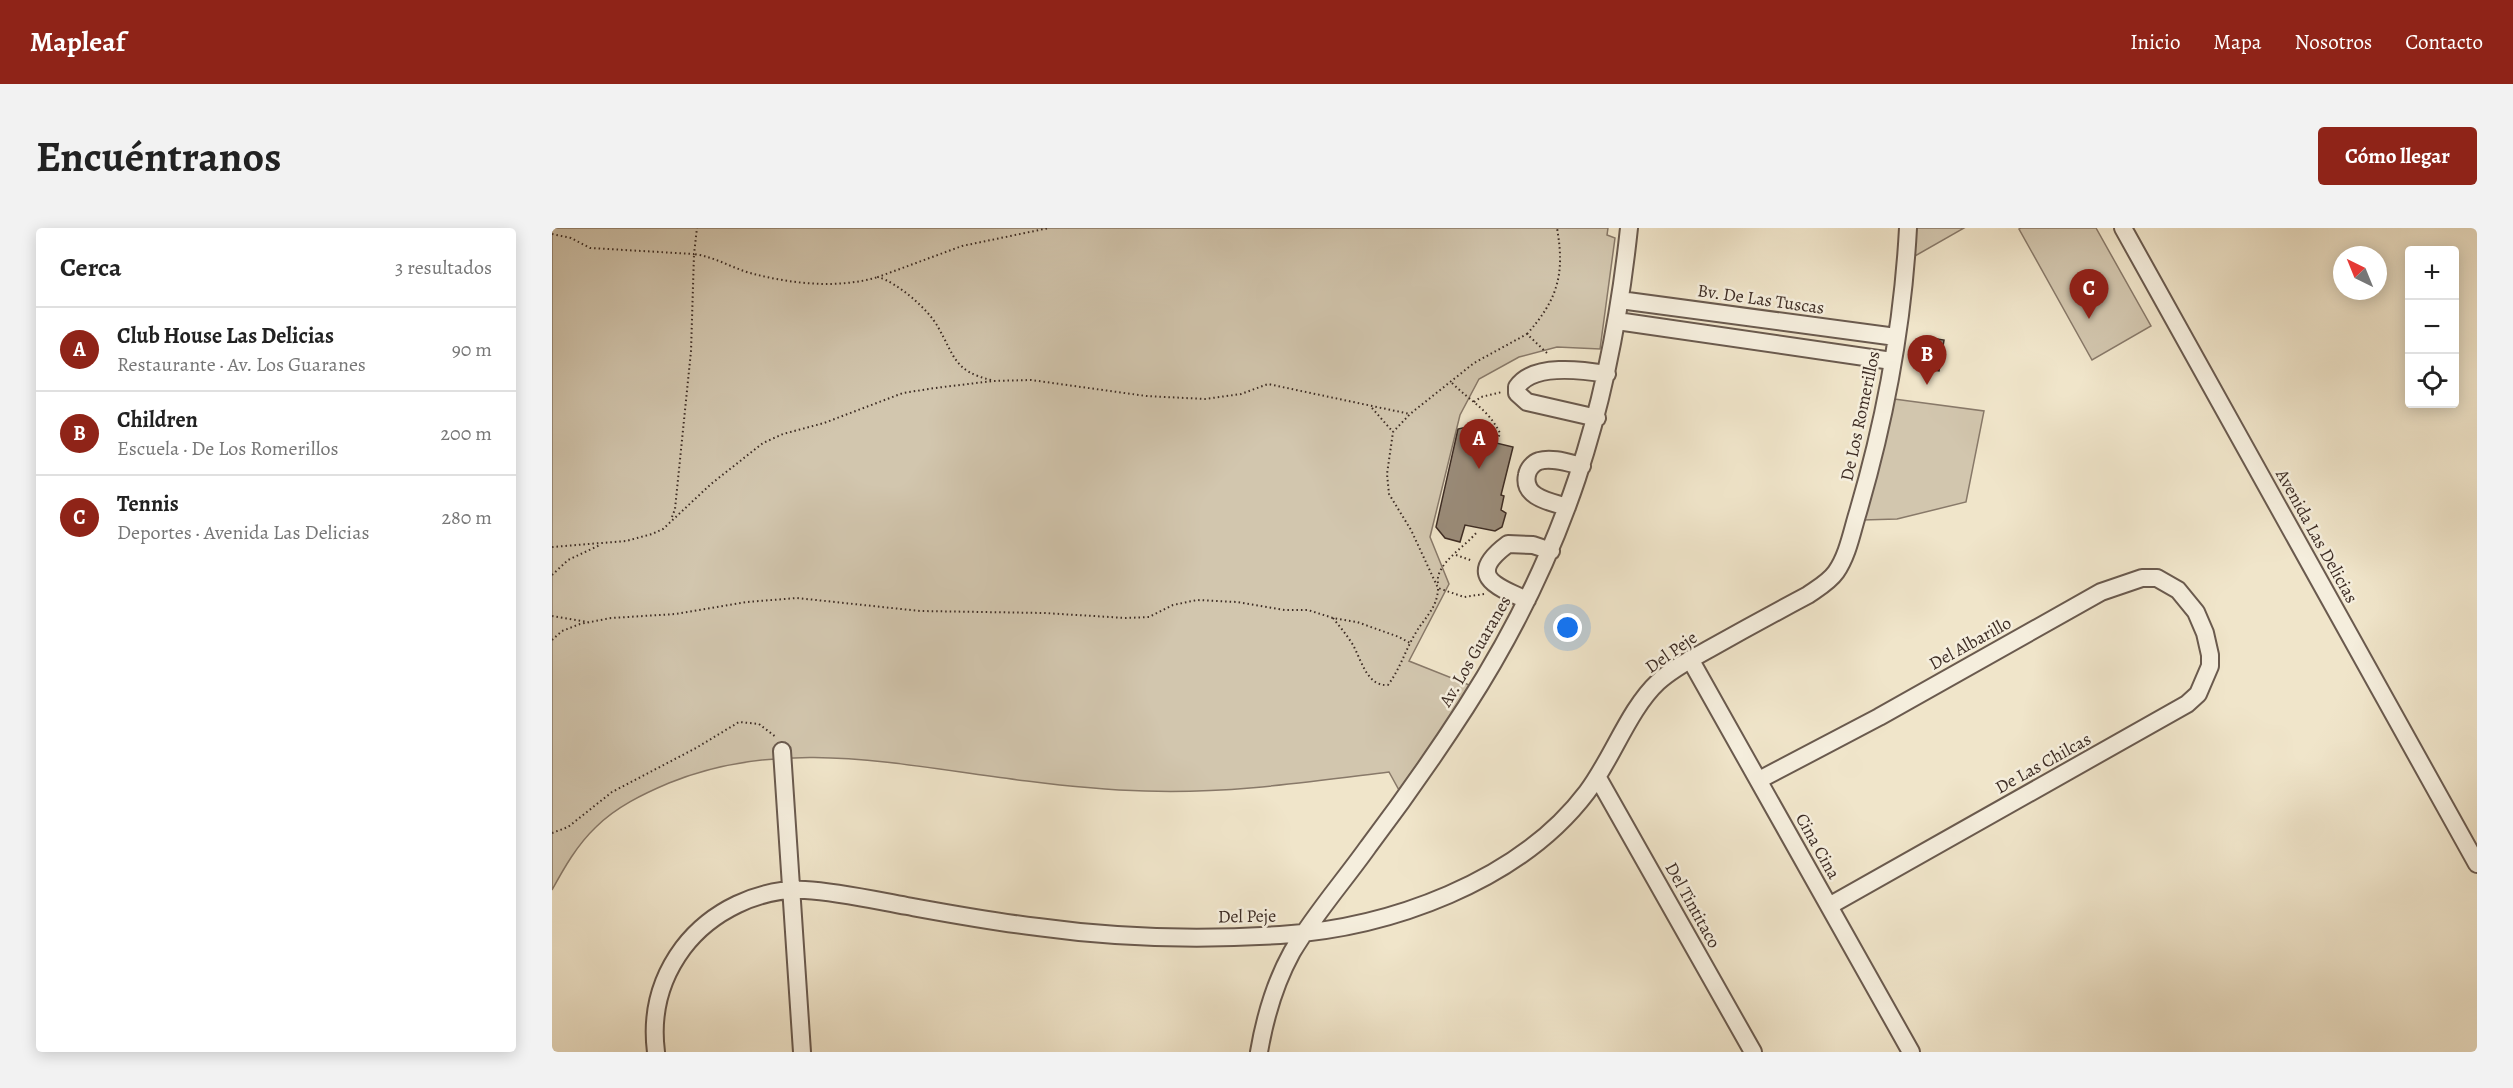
<!DOCTYPE html>
<html lang="es">
<meta charset="utf-8">
<style>
body{margin:0;font-family:Alegreya,serif;background:#f2f2f2;color:#222}
.controls{position:absolute;right:18px;top:18px;display:grid;overflow:hidden;border-radius:6px;box-shadow:0 3px 15px #0003}
.controls button{width:54px;height:54px;display:grid;place-items:center;padding:0;border:0;border-bottom:2px solid #e0e0e0;background:#fff;color:#222;font:30px sans-serif}
.compass{position:absolute;left:1781px;top:18px;width:54px;height:54px;border-radius:50%;background:#fff;box-shadow:0 3px 15px #0003;rotate:317deg}
.you{position:absolute;left:1016px;top:400px;width:21px;height:21px;margin:-15px;border:4px solid #fff;border-radius:50%;background:#1a73e8;box-shadow:0 0 0 9px #1a73e833}
.badge{display:grid;place-items:center;width:39px;height:39px;border-radius:50%;background:#8f2418;color:#fff;font-size:20px;font-weight:700}
.pin{position:absolute;translate:-50% -50px;filter:drop-shadow(0 2px 3px #0008)}
.pin::after{content:'';position:absolute;top:32px;width:21px;height:18px;background:inherit;clip-path:polygon(0 0,100% 0,50% 100%)}
.list{margin:0;padding:0;list-style:none}
h2{display:flex;justify-content:space-between;align-items:center;height:78px;margin:0;padding:0 24px;font-size:26px}
h2 small{font-size:20px;font-weight:400;color:#767676}
.list li{display:grid;grid-template-columns:39px 1fr auto;gap:18px;align-items:center;box-sizing:border-box;height:84px;padding:0 24px;border-top:2px solid #e0e0e0}
.list b{display:block;font-size:22px;white-space:nowrap}
.list p{margin:0;font-size:20px;white-space:nowrap;color:#767676}
.list em{font-size:20px;font-style:normal;color:#767676}
.icon{flex:none;width:33px;height:33px;fill:none;stroke:currentColor;stroke-width:2;stroke-linecap:round;stroke-linejoin:round}
.map{position:relative;flex:none;width:1925px;height:824px;overflow:hidden;border-radius:6px}
header{display:flex;align-items:center;gap:36px;box-sizing:border-box;height:84px;padding:0 30px;background:#8f2418;color:#fff}
header strong{font-size:28px}
nav{display:flex;gap:33px;margin-inline-start:auto;font-size:21px}
.intro{display:flex;align-items:center;justify-content:space-between;box-sizing:border-box;height:144px;padding:0 36px}
h1{margin:0;font-size:42px}
.button{padding:15px 27px;border-radius:6px;background:#8f2418;color:#fff;font-size:21px;font-weight:700}
main{display:flex;gap:36px;padding:0 36px}
aside{flex:1;background:#fff;border-radius:6px;box-shadow:0 3px 15px #0003}
.map>svg:first-child{display:block}
</style>
<header>
<strong>Mapleaf</strong>
<nav><a>Inicio</a><a>Mapa</a><a>Nosotros</a><a>Contacto</a></nav>
</header>
<div class="intro"><h1>Encuéntranos</h1><a class="button">Cómo llegar</a></div>
<main>
<aside>
<h2>Cerca<small>3 resultados</small></h2>
<ul class="list">
<li><span class="badge">A</span><div><b>Club House Las Delicias</b><p>Restaurante · Av. Los Guaranes</p></div><em>90 m</em></li>
<li><span class="badge">B</span><div><b>Children</b><p>Escuela · De Los Romerillos</p></div><em>200 m</em></li>
<li><span class="badge">C</span><div><b>Tennis</b><p>Deportes · Avenida Las Delicias</p></div><em>280 m</em></li>
</ul>
</aside>
<div class="map">
<svg width="1925" height="824" viewBox="0 0 1925 824">
<rect width="100%" height="100%" fill="#f0e5ca"/>
<filter id="stains"><feTurbulence type="fractalNoise" baseFrequency=".00333" numOctaves="4"/><feColorMatrix values="0 0 0 0 .2 0 0 0 0 .09 0 0 0 0 .02 0 0 0 .5 -.17"/></filter>
<radialGradient id="worn" r=".72"><stop offset=".6" stop-color="#630" stop-opacity="0"/><stop offset="1" stop-color="#630" stop-opacity=".3"/></radialGradient>
<path fill="#d2c6ae" stroke="#887969" stroke-width="1.5" d="M0,0h1056l-1,7 8,3 -15,111 -43,-2 -38,10 -40,22 -19,36 -30,122 19,47 -40,77 63,25 -73,104 -10,-18c-81,10 -162,22 -244,19 -39,-1 -79,-5 -118,-10 -120,-14 -241,-46 -358,2 -26,11 -53,24 -73,44 -19,18 -32,41 -44,63z
M1364,0h48l-49,28z
M1469,0h75l55,98 -59,34 -73,-131z
M1342,171l90,12 -18,91 -69,17 -34,1z"/>
<path fill="#9a8c7a" stroke="#3d2c24" stroke-width="1.5" d="M1373,109l19,3 -5,31 -18,-3z
M919,198l23,6 -2,10 21,5 -12,48 3,1 -3,14 5,3 -4,14 -7,4 -30,-6 -5,17 -15,-4 -9,-11 22,-98z"/>
<g fill="none" stroke-linecap="round" stroke-linejoin="round">
<g stroke="#6a5a4e" stroke-width="20">
<path id="street" d="M1571,0l354,636
M1068,72l276,37
M1065,93l275,40
M1045,190l-70,-16 -10,-9v-6c16,-24 66,-17 90,-13
M1015,279c-15,-5 -45,-9 -40,-32 1,-6 6,-12 12,-14 13,-4 30,2 43,5
M975,372c-33,-14 -61,-25 -19,-56l25,1 18,6
M1138,431l221,393
M230,523l20,301
M1046,550l155,274
M1207,552l120,-63 222,-125 41,-14h15l21,12 18,22 9,21 5,22v11l-12,28 -11,10 -358,202
M104,824c-5,-39 4,-73 27,-104 28,-37 76,-60 122,-58 34,2 69,10 102,16 44,8 87,16 131,21 79,11 162,13 242,8 109,-7 239,-53 307,-143 25,-33 42,-83 71,-110 15,-14 35,-24 53,-34 32,-18 65,-36 97,-53 10,-7 21,-13 28,-23 12,-17 16,-41 22,-60 27,-92 45,-189 50,-284
M707,824c6,-35 16,-69 33,-100 22,-37 51,-70 76,-105 34,-45 67,-92 98,-140 98,-152 144,-299 163,-479"/>
</g>
<path stroke="#3d2c24" stroke-width="2" stroke-dasharray="1.5 3" stroke-linecap="butt" d="M0,6l19,4 19,10 104,6 3,-26
M975,106c31,-35 38,-60 30,-106
M439,152c-37,-9 -36,-23 -53,-53 -10,-18 -40,-44 -60,-50l84,-31 87,-18
M900,155c18,18 36,26 48,50l-2,6
M922,174l7,-5 21,-5
M820,180l21,24
M120,289l3,-8 16,-158 3,-97c21,3 36,13 56,19 41,11 88,16 128,4
M0,319l74,-6 26,-7 11,-5 48,-45 52,-41 20,-9 41,-11 79,-30 32,-5 58,-7 38,-1 115,16 59,3 36,-5 27,-10 142,30
M904,327l17,6
M0,347l16,-15 32,-15
M886,355c-3,-19 27,-36 39,-51
M932,366l-20,3 -26,-9 -27,-58 -22,-36 -2,-20 6,-42 17,-18 64,-51 53,-29 22,21
M0,388l36,6
M781,390c7,9 14,17 20,27 8,14 14,42 35,40 12,-16 17,-34 27,-51 9,-16 22,-25 23,-45
M0,412l10,-9 18,-7 31,-6 65,-4 71,-12 50,-4 123,13 124,2 82,5 23,-1 24,-12 24,-5 40,2 48,8h23l25,8 24,4 42,15 11,6
M0,605l16,-6 44,-35 84,-44 43,-26 20,2 17,13"/>
<use href="#street" stroke="#f5eedd" stroke-width="16"/>
</g>
<g text-anchor="middle" stroke-width="5" stroke-linejoin="round" paint-order="stroke">
<g font-size="18" fill="#3d2c24" stroke="#f5eedd">
<text transform="translate(1209 71) rotate(8)" y="6">Bv. De Las Tuscas</text>
<text transform="translate(1308 188) rotate(-78)" y="6">De Los Romerillos</text>
<text transform="translate(1765 308) rotate(61)" y="6">Avenida Las Delicias</text>
<text transform="translate(1418 415) rotate(-29)" y="6">Del Albarillo</text>
<text transform="translate(923 423) rotate(-60)" y="6">Av. Los Guaranes</text>
<text transform="translate(1119 424) rotate(-35)" y="6">Del Peje</text>
<text transform="translate(1491 535) rotate(-29)" y="6">De Las Chilcas</text>
<text transform="translate(1266 618) rotate(61)" y="6">Cina Cina</text>
<text transform="translate(1141 677) rotate(61)" y="6">Del Tintitaco</text>
<text transform="translate(695 688) rotate(-1)" y="6">Del Peje</text>
</g>
</g>
<rect width="100%" height="100%" filter="url(#stains)"/>
<rect width="100%" height="100%" fill="url(#worn)"/>
</svg>
<div class="controls">
<button>+</button>
<button>−</button>
<button><svg class="icon" aria-label="locate" viewBox="0 0 24 24"><circle cx="12" cy="12" r="6"/><path d="M12 2v4M12 18v4M2 12h4M18 12h4"/></svg></button>
</div>
<svg class="compass" viewBox="-18 -18 36 36"><path d="M0-13l5 13h-10z" fill="#e53935"/><path d="M0 13l5-13h-10z" fill="#767676"/></svg>
<div class="you"></div>
<div class="pin badge" style="left:927px;top:241px">A</div>
<div class="pin badge" style="left:1375px;top:157px">B</div>
<div class="pin badge" style="left:1537px;top:91px">C</div>
</div>
</main>
